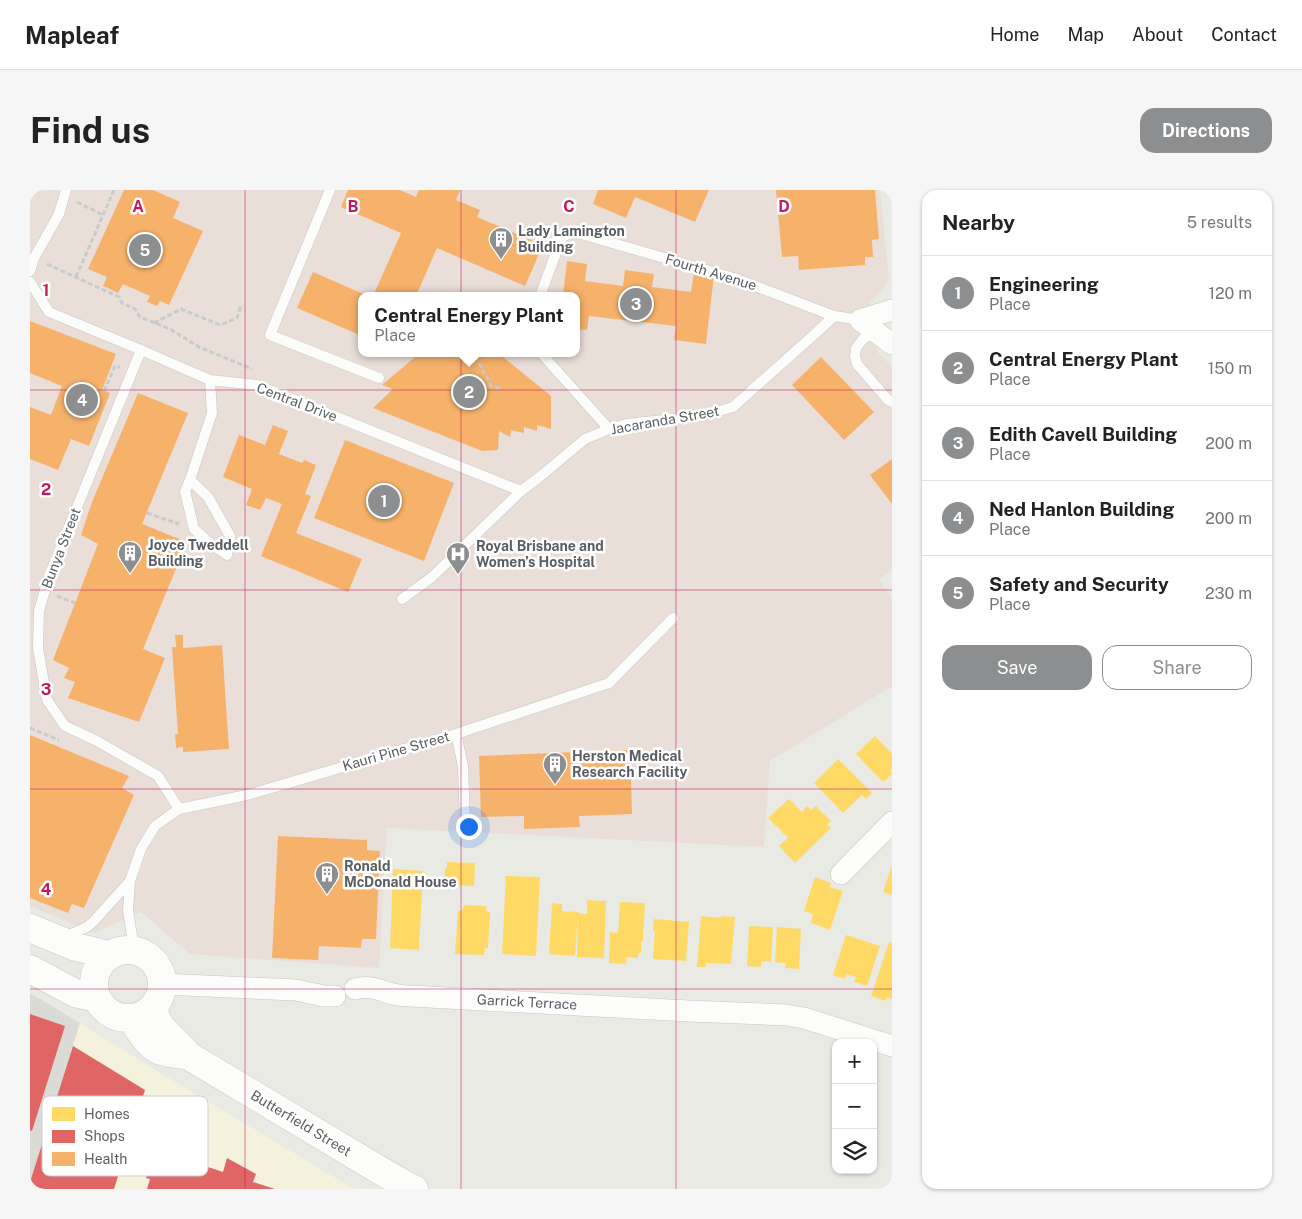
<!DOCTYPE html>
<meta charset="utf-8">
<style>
body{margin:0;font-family:"Public Sans",sans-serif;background:#f6f6f6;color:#222}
.controls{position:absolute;right:15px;bottom:15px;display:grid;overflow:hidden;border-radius:10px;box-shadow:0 1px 4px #0004}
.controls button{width:45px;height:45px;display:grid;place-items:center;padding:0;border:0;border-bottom:1px solid #e0e0e0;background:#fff;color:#222;font:25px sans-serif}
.you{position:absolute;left:438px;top:636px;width:18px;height:18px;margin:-12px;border:4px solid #fff;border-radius:50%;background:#1a73e8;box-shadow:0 0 0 8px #1a73e833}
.badge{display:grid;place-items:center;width:32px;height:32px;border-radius:50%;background:#8c8e90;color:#fff;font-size:16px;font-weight:700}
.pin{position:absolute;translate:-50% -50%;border:2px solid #fff;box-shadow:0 1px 5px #0006}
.popup{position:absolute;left:328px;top:102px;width:222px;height:65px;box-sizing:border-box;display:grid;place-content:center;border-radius:10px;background:#fff;filter:drop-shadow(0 1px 4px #0005);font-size:16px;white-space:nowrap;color:#767676}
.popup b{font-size:19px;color:#222}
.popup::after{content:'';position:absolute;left:50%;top:100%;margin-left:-10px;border:10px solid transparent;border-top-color:#fff}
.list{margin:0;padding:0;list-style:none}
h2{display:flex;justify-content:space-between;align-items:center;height:65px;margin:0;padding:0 20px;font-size:21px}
h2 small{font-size:16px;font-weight:400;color:#767676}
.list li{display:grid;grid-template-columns:32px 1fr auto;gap:15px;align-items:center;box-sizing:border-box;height:75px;padding:0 20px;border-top:1px solid #e0e0e0}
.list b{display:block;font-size:19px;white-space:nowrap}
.list p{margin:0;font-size:16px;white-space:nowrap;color:#767676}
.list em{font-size:16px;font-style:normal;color:#767676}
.actions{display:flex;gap:10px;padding:15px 20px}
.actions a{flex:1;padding:11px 0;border:1px solid #8c8e90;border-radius:15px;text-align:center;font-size:18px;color:#8c8e90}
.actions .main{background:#8c8e90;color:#fff}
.icon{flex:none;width:28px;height:28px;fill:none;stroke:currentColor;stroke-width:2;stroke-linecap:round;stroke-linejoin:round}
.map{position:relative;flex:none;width:862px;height:999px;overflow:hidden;border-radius:15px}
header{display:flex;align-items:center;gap:30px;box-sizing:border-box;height:70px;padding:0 25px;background:#fff;border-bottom:1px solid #e0e0e0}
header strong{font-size:24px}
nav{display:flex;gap:28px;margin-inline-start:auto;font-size:18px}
.intro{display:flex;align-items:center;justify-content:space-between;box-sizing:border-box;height:120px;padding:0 30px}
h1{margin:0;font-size:35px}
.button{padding:12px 22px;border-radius:15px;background:#8c8e90;color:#fff;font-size:18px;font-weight:700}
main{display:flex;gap:30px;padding:0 30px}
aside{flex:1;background:#fff;border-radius:15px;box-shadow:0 1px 4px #0004}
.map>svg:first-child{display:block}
</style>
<header>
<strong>Mapleaf</strong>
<nav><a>Home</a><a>Map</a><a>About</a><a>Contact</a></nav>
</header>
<div class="intro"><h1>Find us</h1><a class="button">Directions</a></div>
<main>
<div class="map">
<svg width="862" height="999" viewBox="0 0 862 999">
<rect width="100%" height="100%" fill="#eaeae5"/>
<path fill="#f4f1dd" d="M50,833l72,45 202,121h-324v-7z"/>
<path fill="#dbdbd6" d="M0,803l50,30 -50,159z"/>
<path fill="#eaded9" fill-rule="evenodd" d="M0,0h850l9,91 -19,22 8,50 14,13v204l-13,10 13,17v89l-122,75 -6,86 -377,-19 -8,140 -189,-14 -49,-42 -47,21 -64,-27zM332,106h214v57h-214z"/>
<path fill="#ffd966" d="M845,546l17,18v15l-1,1 1,4 -9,8 -27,-28z
M808,569l34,34 -6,6 -4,-4 -19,18 -29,-30z
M759,609l13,13 5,-6 4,4 5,-4 15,15 -4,4 4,3 -36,35 -16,-17 9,-8 -20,-20z
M417,672l28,1 -1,23 -17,-1v2h-13l1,-18 2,-1z
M862,675v30l-9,-3z
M363,679l30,2 -4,79 -29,-2z
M476,686l34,1 -4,79 -34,-2z
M785,687l16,6 -1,4 13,4 -13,39 -19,-7 2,-9 -9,-3z
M557,710l19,1 -2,57 -27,-1 1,-44 9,1z
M590,712l25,1 -2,38h-2v12h-3v5l-11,-1 -1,7 -17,-1 1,-31 8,1z
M522,713l10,1v7l16,1 -3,44 -26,-2z
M435,715l22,1 -1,5 4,1 -2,36h-3l-1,7 -29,-1 3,-43h3z
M671,726l20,2v-2l14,1 -4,47 -25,-1v4h-9z
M624,729l35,3 -3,39 -33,-2 2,-28h-2z
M719,736l24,1 -2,35 -10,-1v6l-14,-1z
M747,737l24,2 -2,40 -14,-1 1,-5 -11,-1z
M816,745l34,11 -13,40 -13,-4 2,-5 -10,-3 -1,5 -12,-4z
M859,752l3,1v56l-5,-2 -1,4 -15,-5z"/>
<path fill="#e06666" d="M0,824l35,12 -33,105 -2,-1z
M43,856l72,44 -31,99h-84v-7z
M134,930l30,17 -2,6 15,5 -5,17 21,7 4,-14 29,16 -3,8 22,7h-128l3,-10 -4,-1z"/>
<path fill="#f6b26b" d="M94,0h29l27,12 -7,16 30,13 -34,74 -9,-4 -3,5 -10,-4 3,-6 -27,-12 -5,9 -15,-7 4,-9 -19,-8z
M318,0h52l16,7 3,-7h41l-4,10 24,10 -3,7 66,28 -18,41 -88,-38 -21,48h-47l5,-2 27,-61 -60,-26z
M568,0h111l-14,32 -60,-25 -9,21 -33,-14z
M746,0h99l4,49 -7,1 1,17h-8v8l-66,5 -1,-14 -16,1z
M537,71l20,3 -2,17 38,5 2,-16 29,4 -2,13 39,5 3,-19 20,2 -8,69 -32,-4 2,-14 -87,-10 -2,14 -11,-1v-33h-13z
M283,82l55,24h-6v40l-65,-28z
M0,131l86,33 -14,36 8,3 -21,53 -18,-7 -13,31 -28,-11v-52l21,8 11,-29 -32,-13z
M390,163h73l10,4 48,39v33l-14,-4v6l-13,-4v6l-13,-3 -1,7 -11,-6 -1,19 -16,1 -109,-43 20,-19 -11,-4z
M791,167l53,55 -30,28 -52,-55z
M108,203l50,20 -46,111 45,18 -44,107 22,9 -26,64 -71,-24 7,-16 -11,-4 5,-10 -16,-8 45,-116 -17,-9 11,-33z
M243,235l15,6 -9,23 23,9 2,-3 12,5 -11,29 6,2 -15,37 66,26 -14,33 -87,-36 21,-52 -16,-6 -6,12 -14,-5 6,-16 -29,-12 16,-42 26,10z
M315,250l109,43 -30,78 -110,-43z
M862,269v45l-22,-29z
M145,445h8v13l39,-3 7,104 -46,3v-5l-7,1 -1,-14h3l-6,-87h4z
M0,545l99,41 -7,12 12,7 -50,113 -12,-4 -4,9 -38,-15z
M600,560l2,64 -53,2 1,11 -56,2v-13l-43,1 -2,-61z
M248,646l89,4v10l13,1 -4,88h-14l-1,9 -42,-2 -1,14 -46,-2z"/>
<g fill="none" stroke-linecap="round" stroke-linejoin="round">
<g stroke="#c6c7c5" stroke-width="11">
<path id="lane" d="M300,0l-60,145 109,43
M0,81l4,-13 25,-44 7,-24
M0,92l19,30 92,38 69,30 47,5 264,106
M510,106l22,-59 12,-5 160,46 100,38 26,4
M845,141l-12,8 -7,9 -1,8 2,8 31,36 4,2
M111,160l-92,226 -10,35 -1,37 9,52 18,26 32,15 61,35 21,33
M511,163l68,76
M438,165l1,-2
M160,290l18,17 22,39 -3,19 -16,-11 -17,-15 -9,-38 5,-11 22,-67 -2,-33
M372,409l30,-22 89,-86 21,-16 43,-36 24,-10 18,-5 75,-8 31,-9 84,-75 17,-16
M426,544l7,32 2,57
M34,747l23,-10 7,-6 36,-40
M107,762l-5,-16 -4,-26 2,-29 11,-32 14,-23 24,-17 68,-14 209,-61 153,-51 64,-65"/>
</g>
<g stroke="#c6c7c5" stroke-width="22">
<path id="street" d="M830,130l32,24
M830,130l32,-10
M811,684l51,-52
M132,794l134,6 28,6h11
M325,799c15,-4 24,1 38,5 5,1 11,2 17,2l279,15 97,4 18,3 88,28"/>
</g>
<g stroke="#c7c7c6" stroke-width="29">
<path id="secondary" d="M0,738l46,19 21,5 12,4
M64 794a34 34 0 1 1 68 0a34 34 0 1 1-68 0Z
M0,779l45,24 22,5
M122,818l8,18 29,30 187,112 31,18 7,3
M101,828c8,11 16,28 30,33 9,3 19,3 28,5"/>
</g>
<path stroke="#c7cbc9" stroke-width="3" stroke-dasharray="5 2.5" stroke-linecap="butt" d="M47,12l26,13
M17,74l72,33 3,6 13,6 5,8 30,12 29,18 53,22
M46,87l38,-87
M124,133l27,-14 39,16 17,-7 4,-13
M449,173l12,23 11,3
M74,201l11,-25 5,1
M117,323l32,11
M27,406l18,7
M0,538l29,12"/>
<use href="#lane" stroke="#fcfcfb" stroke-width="10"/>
<use href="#street" stroke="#fcfcfb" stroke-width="21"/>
<use href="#secondary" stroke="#fcfcfb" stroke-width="28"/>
</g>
<path fill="none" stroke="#c2185b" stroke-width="1" stroke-opacity="0.55" d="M215,0v999M431,0v999M646,0v999M0,200h862M0,400h862M0,599h862M0,799h862"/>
<defs>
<g id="building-pin" transform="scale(1.25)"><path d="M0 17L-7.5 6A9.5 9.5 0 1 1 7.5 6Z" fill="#8c8e90" stroke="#fff"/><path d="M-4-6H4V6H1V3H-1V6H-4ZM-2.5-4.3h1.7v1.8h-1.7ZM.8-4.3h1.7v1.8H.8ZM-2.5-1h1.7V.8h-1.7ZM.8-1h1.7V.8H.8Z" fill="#fff"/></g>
<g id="hospital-pin" transform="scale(1.25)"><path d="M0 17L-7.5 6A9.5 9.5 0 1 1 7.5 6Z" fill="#8c8e90" stroke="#fff"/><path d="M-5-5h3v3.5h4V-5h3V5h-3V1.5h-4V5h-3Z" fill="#fff"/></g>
</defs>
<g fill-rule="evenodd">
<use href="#building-pin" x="471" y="49"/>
<use href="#building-pin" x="100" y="363"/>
<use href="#hospital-pin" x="428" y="364"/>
<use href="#building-pin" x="525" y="574"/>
<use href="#building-pin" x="297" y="684"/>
</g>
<g text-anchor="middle" stroke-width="5" stroke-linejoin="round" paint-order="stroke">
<g font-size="14" font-weight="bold" fill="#5a5d62" stroke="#fff" text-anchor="start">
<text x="488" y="46">Lady Lamington<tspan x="488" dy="16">Building</tspan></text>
<text x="118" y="360">Joyce Tweddell<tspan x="118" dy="16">Building</tspan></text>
<text x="446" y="361">Royal Brisbane and<tspan x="446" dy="16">Women’s Hospital</tspan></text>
<text x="542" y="571">Herston Medical<tspan x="542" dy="16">Research Facility</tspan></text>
<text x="314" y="681">Ronald<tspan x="314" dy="16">McDonald House</tspan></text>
</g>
<g font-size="14" fill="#5a5d62" stroke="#fff">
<text transform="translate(681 82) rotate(17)" y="5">Fourth Avenue</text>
<text transform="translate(267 212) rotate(21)" y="5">Central Drive</text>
<text transform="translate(635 230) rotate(-10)" y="5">Jacaranda Street</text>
<text transform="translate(31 358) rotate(-69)" y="5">Bunya Street</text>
<text transform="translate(366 561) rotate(-16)" y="5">Kauri Pine Street</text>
<text transform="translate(497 812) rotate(3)" y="5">Garrick Terrace</text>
<text transform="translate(271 933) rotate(31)" y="5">Butterfield Street</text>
</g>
</g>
<rect x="12" y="906" width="166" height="80" rx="8" fill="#fff" stroke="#ceced0" stroke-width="1"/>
<rect x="22" y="917" width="23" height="14" fill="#ffd966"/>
<rect x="22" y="940" width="23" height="13" fill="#e06666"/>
<rect x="22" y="962" width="23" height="14" fill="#f6b26b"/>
<g font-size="14" fill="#5a5d62">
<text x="54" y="929">Homes</text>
<text x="54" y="951">Shops</text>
<text x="54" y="974">Health</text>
</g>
<g font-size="16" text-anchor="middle" font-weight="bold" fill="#c2185b" stroke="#fff" stroke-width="5" stroke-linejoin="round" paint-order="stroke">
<text x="108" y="22">A</text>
<text x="323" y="22">B</text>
<text x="539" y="22">C</text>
<text x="754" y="22">D</text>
<text x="16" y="106">1</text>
<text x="16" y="305">2</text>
<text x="16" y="505">3</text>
<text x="16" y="705">4</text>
</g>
</svg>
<div class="controls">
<button>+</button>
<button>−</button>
<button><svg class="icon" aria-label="layers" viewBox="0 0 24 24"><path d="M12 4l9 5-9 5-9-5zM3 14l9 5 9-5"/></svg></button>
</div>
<div class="you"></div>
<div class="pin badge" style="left:354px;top:311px">1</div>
<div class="pin badge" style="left:439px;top:202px">2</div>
<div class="popup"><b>Central Energy Plant</b>Place</div>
<div class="pin badge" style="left:606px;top:114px">3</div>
<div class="pin badge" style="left:52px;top:210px">4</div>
<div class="pin badge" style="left:115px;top:60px">5</div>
</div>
<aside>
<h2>Nearby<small>5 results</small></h2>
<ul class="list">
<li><span class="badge">1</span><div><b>Engineering</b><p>Place</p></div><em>120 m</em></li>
<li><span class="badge">2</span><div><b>Central Energy Plant</b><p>Place</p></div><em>150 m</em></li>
<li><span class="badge">3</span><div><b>Edith Cavell Building</b><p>Place</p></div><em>200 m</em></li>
<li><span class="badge">4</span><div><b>Ned Hanlon Building</b><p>Place</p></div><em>200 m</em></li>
<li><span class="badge">5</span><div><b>Safety and Security</b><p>Place</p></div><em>230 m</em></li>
</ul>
<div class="actions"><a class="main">Save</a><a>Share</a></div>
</aside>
</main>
